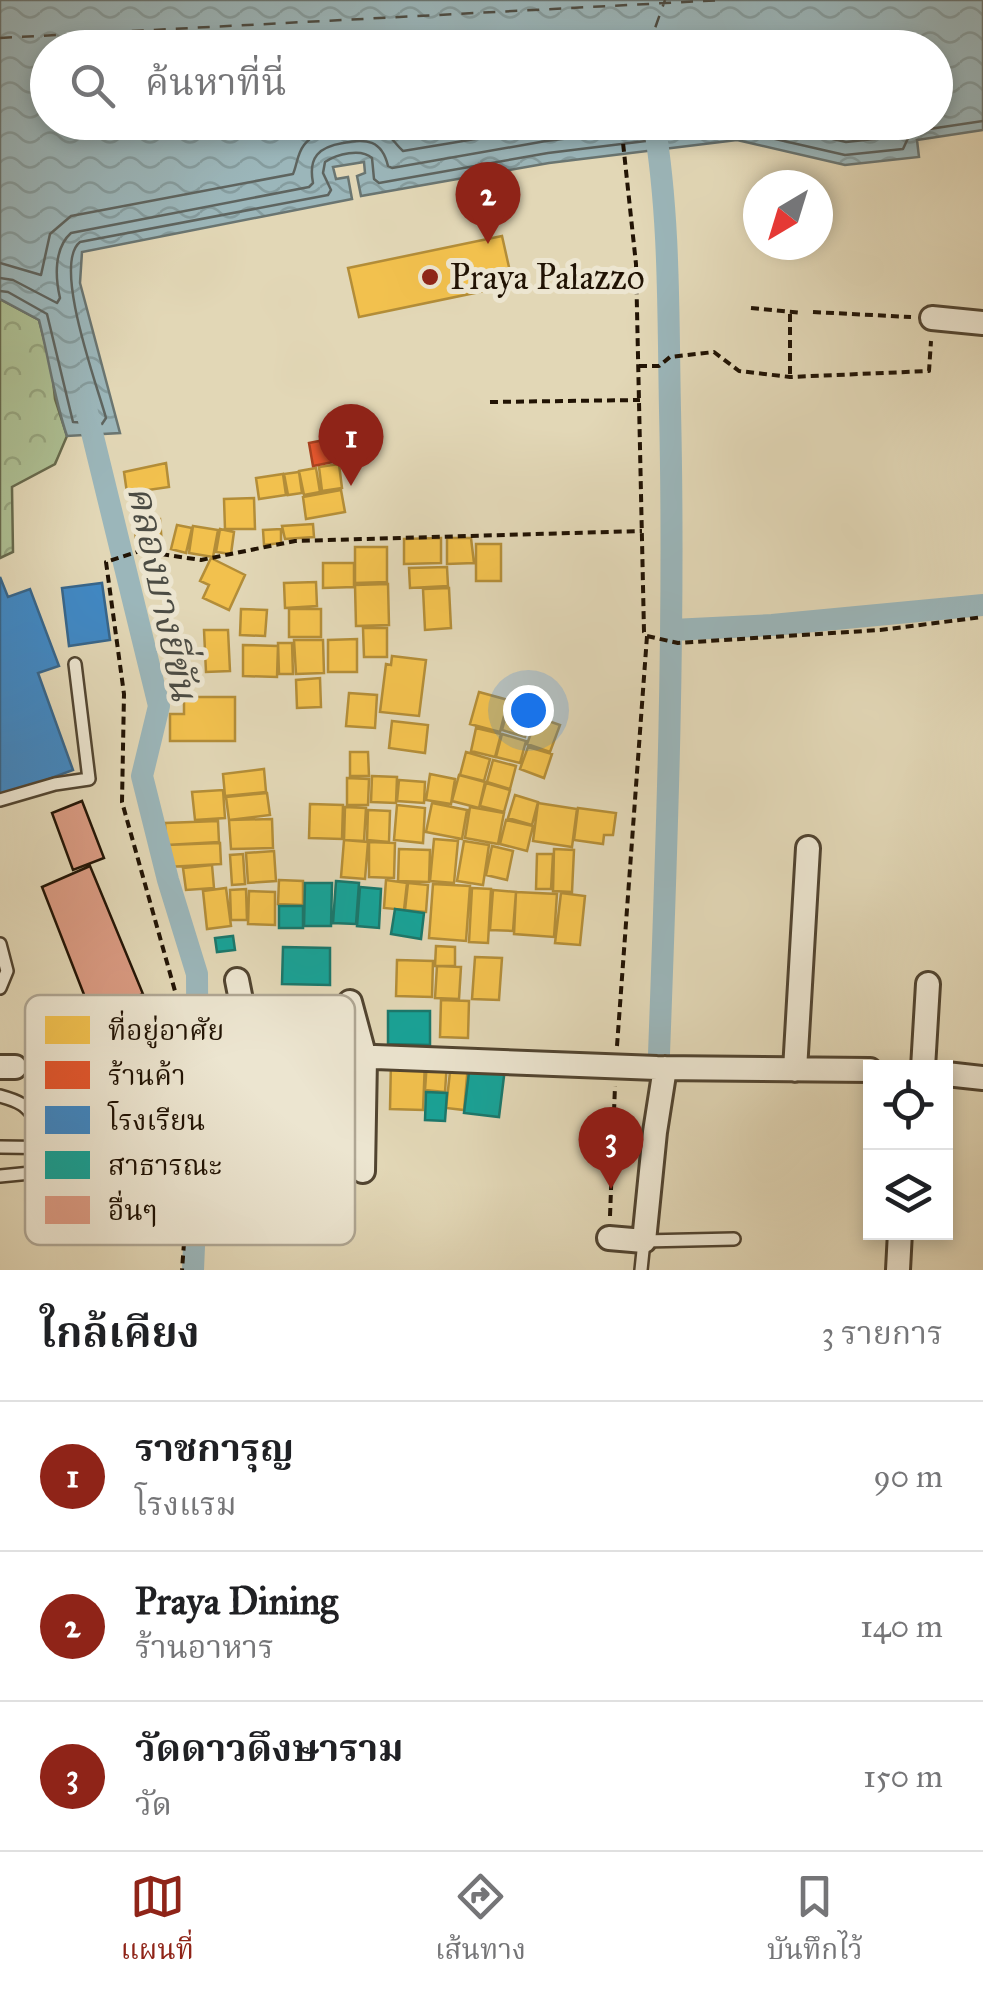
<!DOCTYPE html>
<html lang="th">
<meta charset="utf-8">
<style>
body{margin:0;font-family:"IM FELL Great Primer","Noto Serif Thai",serif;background:#f6f6f6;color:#202124}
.controls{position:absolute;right:30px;bottom:30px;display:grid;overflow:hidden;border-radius:0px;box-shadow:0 5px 15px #0003}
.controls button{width:90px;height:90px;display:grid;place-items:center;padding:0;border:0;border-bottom:2px solid #e0e0e0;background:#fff;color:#202124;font:50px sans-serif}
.compass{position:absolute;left:743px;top:170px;width:90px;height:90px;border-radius:50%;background:#fff;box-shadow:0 5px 15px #0003;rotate:218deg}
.you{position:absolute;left:528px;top:710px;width:35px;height:35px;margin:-25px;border:8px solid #fff;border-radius:50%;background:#1a73e8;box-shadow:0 0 0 15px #1a73e833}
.badge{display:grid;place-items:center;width:65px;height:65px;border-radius:50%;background:#8f2418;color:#fff;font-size:32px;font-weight:700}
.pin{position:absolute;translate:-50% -82px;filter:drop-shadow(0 2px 5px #0008)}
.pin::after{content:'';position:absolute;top:52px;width:35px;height:30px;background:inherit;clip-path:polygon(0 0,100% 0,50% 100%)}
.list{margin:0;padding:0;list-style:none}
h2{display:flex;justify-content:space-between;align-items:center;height:130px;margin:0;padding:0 40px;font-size:42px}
h2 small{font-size:32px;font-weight:400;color:#757577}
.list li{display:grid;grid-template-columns:65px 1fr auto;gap:30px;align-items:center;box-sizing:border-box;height:150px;padding:0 40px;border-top:2px solid #e0e0e0}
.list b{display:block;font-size:38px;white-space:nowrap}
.list p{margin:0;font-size:32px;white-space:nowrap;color:#757577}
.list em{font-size:32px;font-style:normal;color:#757577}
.icon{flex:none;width:55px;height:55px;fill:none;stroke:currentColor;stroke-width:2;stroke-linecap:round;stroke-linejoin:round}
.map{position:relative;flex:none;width:983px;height:1270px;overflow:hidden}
.search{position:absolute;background:#fff;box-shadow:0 5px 15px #0003;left:30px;right:30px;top:30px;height:110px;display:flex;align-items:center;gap:25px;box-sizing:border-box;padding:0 35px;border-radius:55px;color:#757577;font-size:38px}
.sheet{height:580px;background:#fff}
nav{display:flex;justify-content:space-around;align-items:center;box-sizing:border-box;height:140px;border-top:2px solid #e0e0e0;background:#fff;font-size:28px;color:#757577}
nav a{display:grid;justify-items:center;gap:5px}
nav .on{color:#8f2418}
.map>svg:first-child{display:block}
</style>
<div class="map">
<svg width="983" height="1270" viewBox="0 0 983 1270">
<defs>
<pattern id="park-crowns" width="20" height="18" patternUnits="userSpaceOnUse" patternTransform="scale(2.5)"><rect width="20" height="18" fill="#adbf93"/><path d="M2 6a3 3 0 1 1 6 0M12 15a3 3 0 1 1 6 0" fill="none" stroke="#95a37d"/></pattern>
<pattern id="water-waves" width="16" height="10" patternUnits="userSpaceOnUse" patternTransform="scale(2.5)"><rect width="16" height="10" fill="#9bb6ba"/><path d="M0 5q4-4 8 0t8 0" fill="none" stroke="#859c9e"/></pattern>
</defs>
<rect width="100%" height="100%" fill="#e2d7b6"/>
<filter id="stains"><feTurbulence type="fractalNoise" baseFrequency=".002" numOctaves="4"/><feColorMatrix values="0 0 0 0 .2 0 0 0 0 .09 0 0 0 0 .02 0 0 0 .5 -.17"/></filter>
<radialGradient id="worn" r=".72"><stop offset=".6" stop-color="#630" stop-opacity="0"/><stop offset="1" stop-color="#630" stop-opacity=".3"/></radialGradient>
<path fill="url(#park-crowns)" stroke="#67694c" stroke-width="2.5" d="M0,299l39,21 13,51 3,28 12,37 -12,28 -43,23 1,65 -13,6z"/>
<path fill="url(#water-waves)" stroke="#6a7571" stroke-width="2.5" fill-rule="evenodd" d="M0,0h983v130l-66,10 2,17 -74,8 -108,-25 -188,23 -188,33 -4,-20 8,-3 -1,-11 -31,5 3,12 12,-2 4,22 -270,53 -2,31 40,150 -53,3c-13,-38 -18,-77 -28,-116l-39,-21zM48,48h888v74h-888z"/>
<path fill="#f2c14e" stroke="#b38d38" stroke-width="2.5" d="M502,236l11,49 -154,32 -11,-49z
M166,463l3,24 -42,6 -3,-21z
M339,464l3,24 -20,3 -3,-24z
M316,468l4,24 -16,3 -5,-24z
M299,472l3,21 -14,2 -4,-21z
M283,474l3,21 -27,4 -3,-21z
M341,490l4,22 -39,7 -3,-22z
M254,498l1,31h-30l-1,-30z
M160,519l2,26 -26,1 -1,-26z
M313,524l1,13 -29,2 -3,-13z
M177,525l15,3 -6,25 -15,-4z
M193,526l25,4 -5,27 -24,-4z
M220,529l14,3 -3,22 -15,-2z
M281,529v14l-17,2 -1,-15z
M441,538v25l-37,1v-25z
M447,538h24l3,25 -27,1z
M476,544h25v37h-25z
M355,547h32v35l-32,1z
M211,558l34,17 -16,35 -26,-12 6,-13 -9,-4z
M323,563h31v24l-31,1z
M447,567l1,19 -38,2 -1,-20z
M316,582l1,24 -32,2 -1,-25z
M388,584l1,41 -33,1 -1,-41z
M449,588l2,40 -26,2 -2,-41z
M241,609l26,1 -2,26 -25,-1z
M289,609h32v28h-32z
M363,628h24v29h-23z
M204,630h24l2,41 -24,1z
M357,639v33h-29v-32z
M294,640h29l1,33 -28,1z
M278,643h14l1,31h-14z
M243,645l35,1 -1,31 -34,-1z
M392,656l34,4 -7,56 -39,-4 6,-48 5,1z
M320,678l1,29 -24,1 -1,-28z
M479,692l29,8 -8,32 -30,-8z
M349,693l28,2 -2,33 -29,-2z
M184,697h51v44h-65v-27h14z
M508,708l24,6 -7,23 -23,-7z
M537,717l23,8 -10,27 -23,-8z
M392,721l36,4 -3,28 -36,-5z
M476,728l25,6 -6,23 -24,-6z
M502,734l24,7 -6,22 -24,-6z
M528,747l24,7 -8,24 -24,-9z
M350,752h18l1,24h-19z
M466,752l24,7 -6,22 -24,-6z
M493,760l23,6 -6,23 -23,-7z
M264,769l2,23 -41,4 -2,-22z
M430,774l25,5 -4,25 -25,-4z
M459,775l26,7 -6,26 -27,-7z
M372,776l25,1 -1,26 -25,-1z
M347,778l22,1 -1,26h-21z
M399,780l26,2 -1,21 -27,-2z
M486,783l24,7 -6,22 -24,-6z
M223,790l2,28 -30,2 -3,-28z
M267,793l3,22 -41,5 -3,-23z
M515,795l23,7 -6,23 -24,-7z
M432,803l35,7 -5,29 -36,-7z
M538,803l39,6 -5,38 -39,-6z
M310,804l33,1 -1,34 -33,-1z
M397,805l28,3 -2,35 -29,-3z
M345,807l21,1 -2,33 -20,-1z
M470,807l34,6 -6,31 -33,-6z
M578,808l38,5 -3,22h-9l-1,9 -29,-4z
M368,810l22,1 -1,31 -22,-2z
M272,819l1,29 -42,1 -2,-29z
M506,820l27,6 -6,25 -27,-7z
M218,821l1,21 -53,3 -1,-22z
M434,839l24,2 -4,42 -24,-2z
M344,840l24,2 -3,37 -24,-2z
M464,841l25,4 -6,40 -26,-4z
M369,842l26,1 -1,35 -25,-1z
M220,843l1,21 -54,3 -1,-22z
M492,846l21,5 -6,29 -21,-5z
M399,849l31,1 -1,32 -31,-1z
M554,849l20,1 -2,42 -19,-1z
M274,851l2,30 -28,2 -2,-30z
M243,854l2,30 -13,1 -2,-30z
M537,854h16l-2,35h-15z
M212,865l2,23 -28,2 -3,-22z
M279,880l24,1v24l-25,-1z
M386,880l21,3 -3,27 -20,-2z
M408,883l20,2 -2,27 -21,-2z
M433,884l37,2 -4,55 -37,-3z
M226,888l5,38 -24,3 -4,-38z
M472,888l19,1 -3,54 -19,-1z
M246,889l1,31h-16l-1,-30z
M493,890l23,2 -3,39 -23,-1z
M249,891l26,1v33l-27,-1z
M516,892l41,2 -3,43 -40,-3z
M561,893l24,3 -5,49 -25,-2z
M436,946l19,1v19h-20z
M475,957l27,1 -3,42 -27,-1z
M397,960l36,1 -1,36 -36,-1z
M437,966l24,1 -2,32 -24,-1z
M441,1000l28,1 -1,37 -28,-1z
M391,1061l34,1 -2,48 -33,-1z
M427,1061l20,1 -2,30 -20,-2z
M451,1063l17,2 -4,45 -18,-2z"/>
<path fill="#e4572e" stroke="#aa4321" stroke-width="2.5" d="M334,438l4,23 -25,5 -4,-23z"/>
<path fill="#3f88c5" stroke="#36658b" stroke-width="2.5" d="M0,577l8,20 22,-8 29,77 -21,7 35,97 -73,27z
M102,583l8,57 -41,6 -7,-58z"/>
<path fill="#17a398" stroke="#1a786c" stroke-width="2.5" d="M336,881l23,2 -3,41 -23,-1z
M305,883h27l-1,43h-27z
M360,887l21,2 -2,39 -22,-2z
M279,906h24v22h-24z
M395,909l29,4 -3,26 -30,-5z
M233,936l2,14 -18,2 -2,-14z
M283,947l47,1v37l-48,-1z
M388,1011h42v34l-42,-1z
M470,1064l35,4 -6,49 -35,-4z
M426,1092l21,1 -2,28 -20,-1z"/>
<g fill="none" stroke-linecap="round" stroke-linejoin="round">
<path stroke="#5e645f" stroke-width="2.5" d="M760,122l86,20 47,-5 12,-15
M0,263l41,12 9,-41 21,-18 222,-42c4,-9 4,-20 11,-29 14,-18 56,-26 76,-16 10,5 15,15 23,22l174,-29
M0,278l13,2 44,23 3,-5c-5,-21 -6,-50 11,-65l238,-46 4,-4c-5,-26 6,-36 30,-40 23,-5 39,-3 45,23l4,2 154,-27 153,-19
M0,291l8,1 39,22 26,108 29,2 4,-6c-9,-33 -54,-154 -26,-176l248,-47 3,-5 -8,-17 2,-11c12,-8 36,-14 47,-4l2,21 5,4 169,-30 188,-23 109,25 58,-6 6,-13 7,-5 67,-10"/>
<path stroke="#9bb6ba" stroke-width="22" d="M654,122c16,95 14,192 16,288 5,215 -3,429 -11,644
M86,408l73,298 -17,70 26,104 29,94 1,177 -5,119
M672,630l100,-5 211,-20"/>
<path stroke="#4c4c44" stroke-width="2.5" stroke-dasharray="12 10" stroke-linecap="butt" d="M0,38l723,-38
M648,48l17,-48
M621,124l1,-2"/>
</g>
<path fill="#db9b83" stroke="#211304" stroke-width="2.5" d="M82,801l22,57 -31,12 -21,-57z
M90,866l53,128 -51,21 -50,-128z"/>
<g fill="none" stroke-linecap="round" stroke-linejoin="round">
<g stroke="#514430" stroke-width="16">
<path id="lane" d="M0,800l55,-16 34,-5 -14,-115
M0,944l7,27 -7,17
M248,1034l110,-4
M0,1096c33,9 24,14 47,33 9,8 18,8 26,19
M0,1147l73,1
M0,1176l41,-4
M641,1270l3,-29 90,-2"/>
</g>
<g stroke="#514430" stroke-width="28">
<path id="street" d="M932,318l51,5
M237,980l16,81
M350,1002l15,56 -2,113
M219,1062l156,-5 282,11 213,2
M0,1067h15
M923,1068l5,-84
M795,1070l13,-222
M946,1074l37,4
M609,1238l35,3 11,-109 10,-64
M898,1270l2,-38"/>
</g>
<path stroke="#211304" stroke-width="4" stroke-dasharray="8 5" stroke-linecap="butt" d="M751,308l51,5
M813,312l98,5
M790,314v63
M639,366h20l11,-9 44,-5 25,19 51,6 139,-6 2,-30
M490,402l150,-2
M647,636l31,7 202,-13 103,-13
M617,1046l30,-410 -3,-4 -8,-368 -15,-140
M88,1148l67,2 7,71 22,22 -2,27
M156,1160l34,-13 -1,-106 -67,-239 2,-108 -18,-132 34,-11 61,9 94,-19 347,-10
M610,1216l5,-130
M162,1221l55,-1 2,-134"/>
<use href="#lane" stroke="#ece5d0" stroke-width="11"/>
<use href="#street" stroke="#ece5d0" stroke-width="22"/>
</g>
<circle fill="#8f2418" stroke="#ece5d0" stroke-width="4" cx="430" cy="277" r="10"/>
<g text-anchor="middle" stroke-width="10" stroke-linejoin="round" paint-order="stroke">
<g font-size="35" fill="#211304" stroke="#ece5d0" text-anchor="start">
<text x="450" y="289">Praya Palazzo</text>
</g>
<g font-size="38" font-style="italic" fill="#4c4c44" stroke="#ece5d0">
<text transform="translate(163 593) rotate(78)" y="13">คลองบางยี่ขัน</text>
</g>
</g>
<rect x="25" y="995" width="330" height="250" rx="15" fill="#ece5d0" stroke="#afa693" stroke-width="2.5"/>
<rect x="45" y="1016" width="45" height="28" fill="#f2c14e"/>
<rect x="45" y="1061" width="45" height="28" fill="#e4572e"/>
<rect x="45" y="1106" width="45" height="28" fill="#3f88c5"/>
<rect x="45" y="1151" width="45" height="28" fill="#17a398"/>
<rect x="45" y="1196" width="45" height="28" fill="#db9b83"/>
<g font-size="28" fill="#211304">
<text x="108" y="1040">ที่อยู่อาศัย</text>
<text x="108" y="1085">ร้านค้า</text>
<text x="108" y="1130">โรงเรียน</text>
<text x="108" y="1175">สาธารณะ</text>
<text x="108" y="1220">อื่นๆ</text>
</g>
<rect width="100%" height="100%" filter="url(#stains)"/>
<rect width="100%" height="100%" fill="url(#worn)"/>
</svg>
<div class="controls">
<button><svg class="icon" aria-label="locate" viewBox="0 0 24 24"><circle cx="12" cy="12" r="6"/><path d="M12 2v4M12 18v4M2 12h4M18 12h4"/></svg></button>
<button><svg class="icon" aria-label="layers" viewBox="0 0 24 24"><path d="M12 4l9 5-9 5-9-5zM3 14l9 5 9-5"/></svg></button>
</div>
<svg class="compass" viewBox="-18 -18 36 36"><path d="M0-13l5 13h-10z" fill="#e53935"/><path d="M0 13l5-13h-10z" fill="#757577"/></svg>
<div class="you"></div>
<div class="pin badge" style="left:351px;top:486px">1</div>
<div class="pin badge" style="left:488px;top:244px">2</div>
<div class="pin badge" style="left:611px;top:1189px">3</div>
<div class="search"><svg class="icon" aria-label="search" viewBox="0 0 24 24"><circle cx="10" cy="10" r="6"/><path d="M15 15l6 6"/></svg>ค้นหาที่นี่</div>
</div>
<section class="sheet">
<h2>ใกล้เคียง<small>3 รายการ</small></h2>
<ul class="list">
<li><span class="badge">1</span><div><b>ราชการุญ</b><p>โรงแรม</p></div><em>90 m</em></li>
<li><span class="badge">2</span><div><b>Praya Dining</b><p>ร้านอาหาร</p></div><em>140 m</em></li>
<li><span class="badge">3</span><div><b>วัดดาวดึงษาราม</b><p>วัด</p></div><em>150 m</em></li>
</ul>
</section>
<nav>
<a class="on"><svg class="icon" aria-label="map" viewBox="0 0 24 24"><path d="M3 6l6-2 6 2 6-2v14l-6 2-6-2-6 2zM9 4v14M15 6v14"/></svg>แผนที่</a>
<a><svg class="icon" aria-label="directions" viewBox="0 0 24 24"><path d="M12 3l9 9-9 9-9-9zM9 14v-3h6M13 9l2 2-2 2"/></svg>เส้นทาง</a>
<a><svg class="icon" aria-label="saved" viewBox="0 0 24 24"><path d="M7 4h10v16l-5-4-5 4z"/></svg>บันทึกไว้</a>
</nav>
